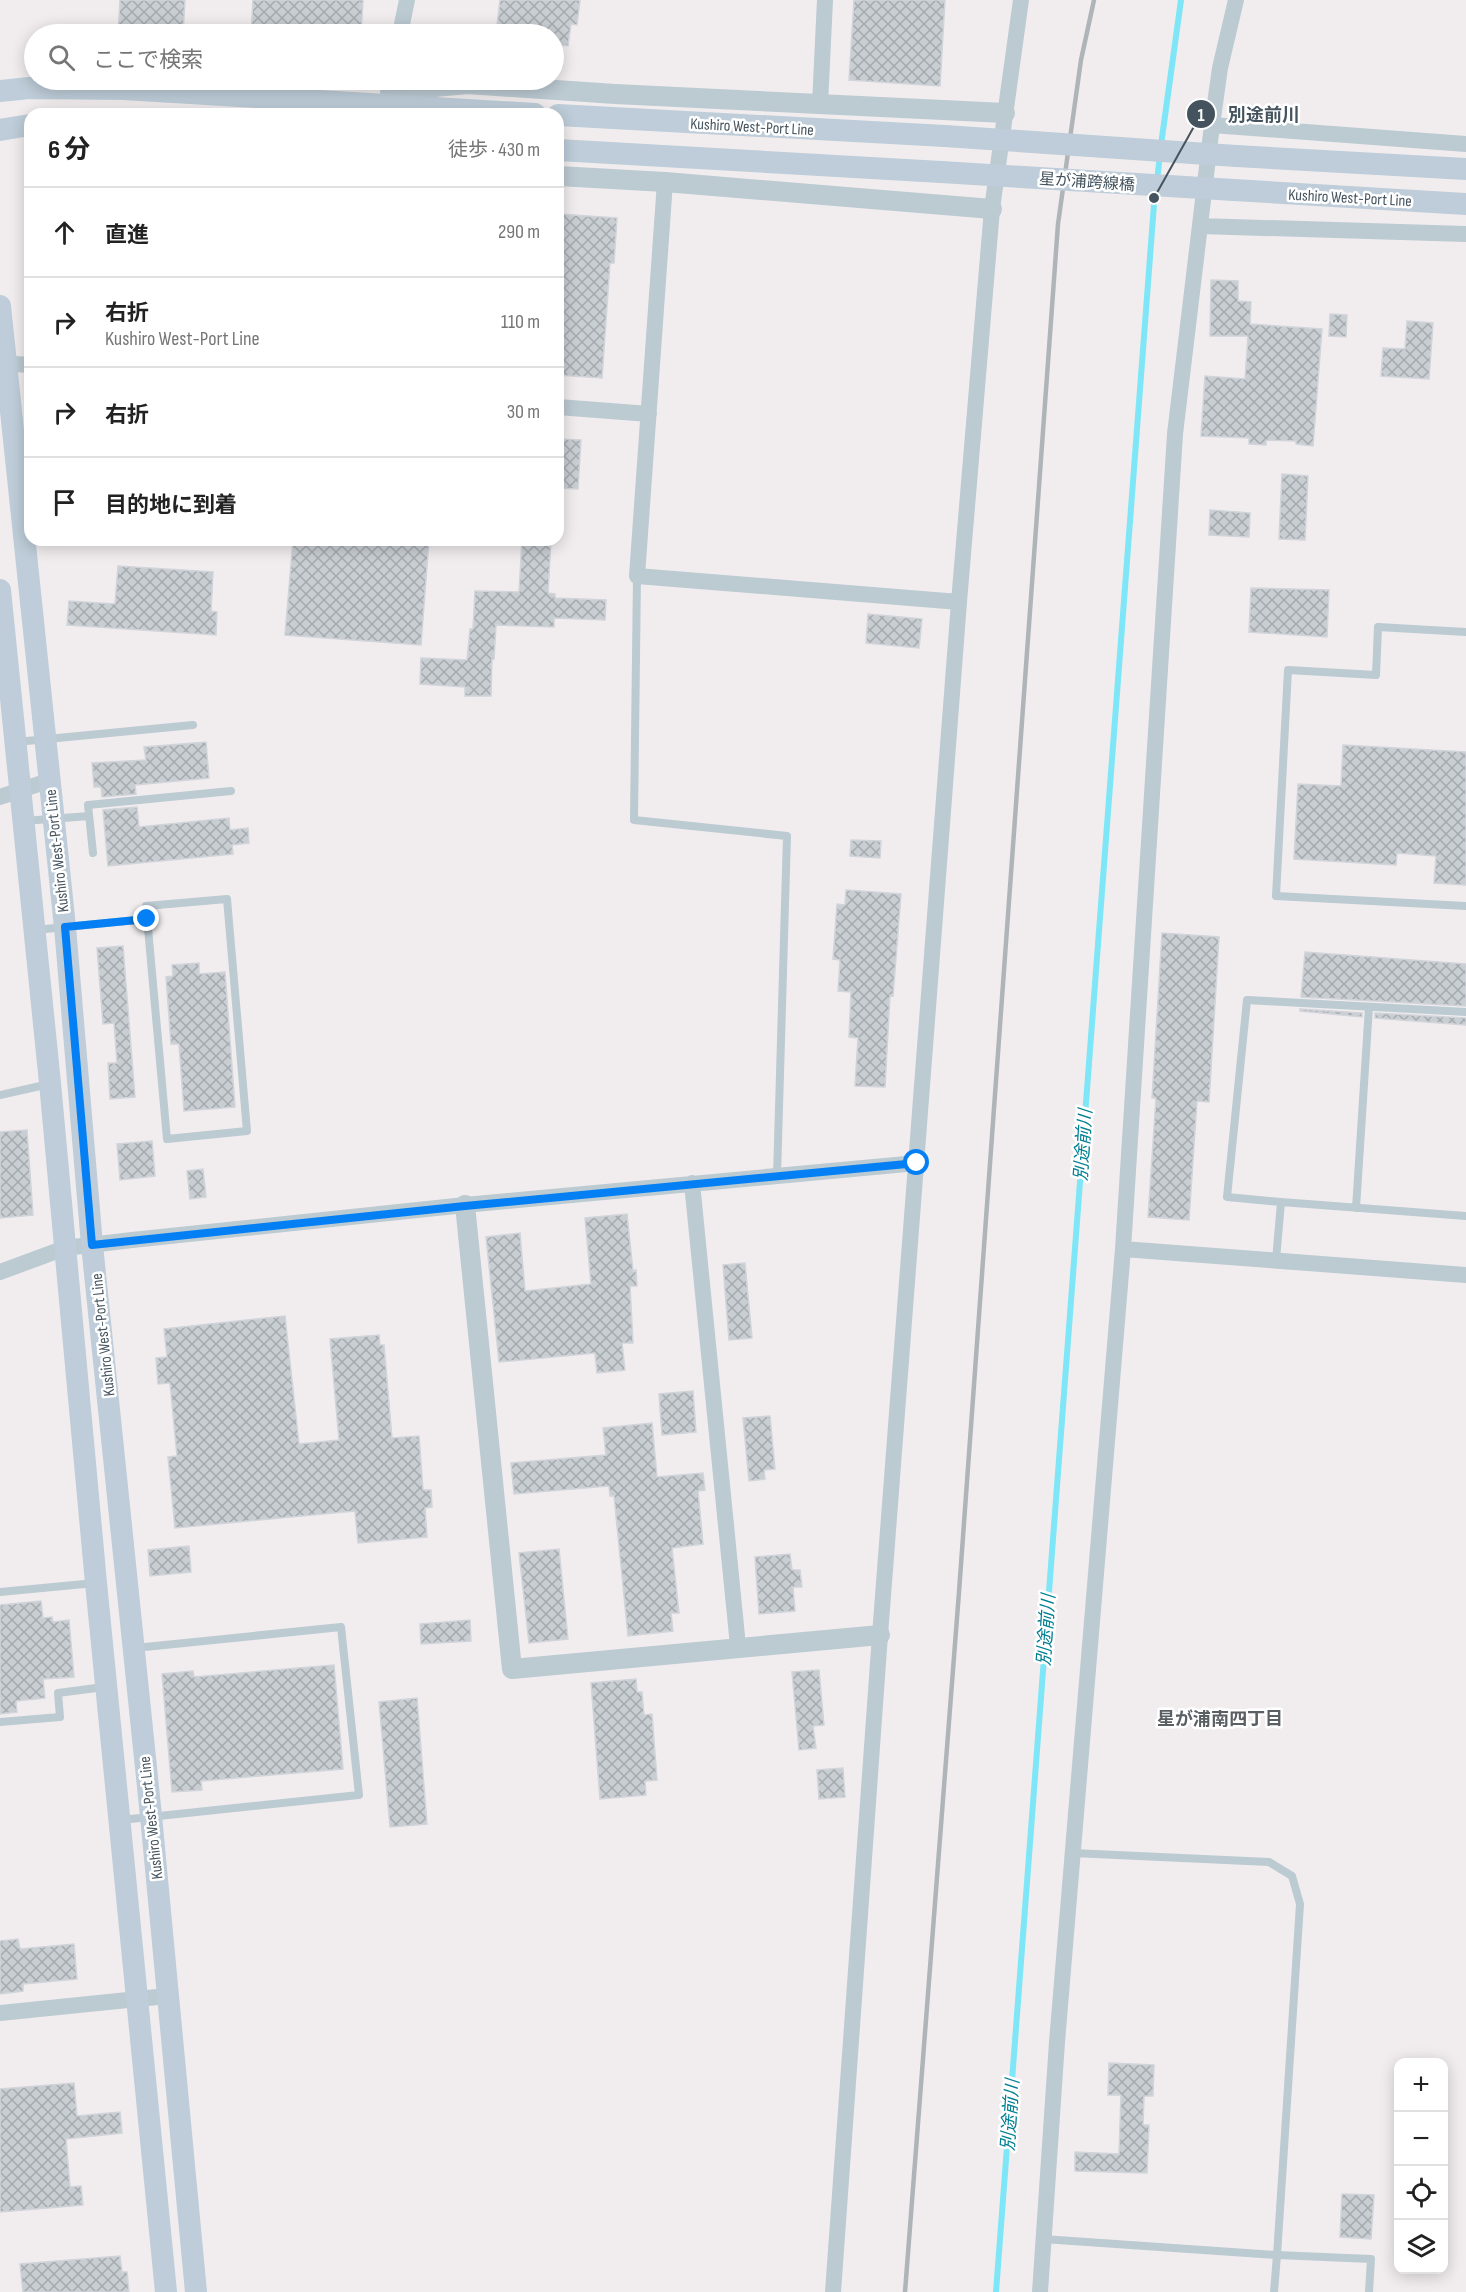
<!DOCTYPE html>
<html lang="ja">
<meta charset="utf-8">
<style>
body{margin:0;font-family:"Sofia Sans Condensed","Noto Sans JP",sans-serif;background:#f6f6f6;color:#222}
.controls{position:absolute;right:18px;bottom:18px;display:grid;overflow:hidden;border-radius:12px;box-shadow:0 3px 15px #0003}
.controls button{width:54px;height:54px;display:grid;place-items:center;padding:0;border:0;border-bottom:2px solid #e0e0e0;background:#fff;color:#222;font:30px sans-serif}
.stop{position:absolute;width:18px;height:18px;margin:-14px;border:4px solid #0480f4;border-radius:50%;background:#fff}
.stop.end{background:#0480f4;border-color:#fff;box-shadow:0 2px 6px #0008}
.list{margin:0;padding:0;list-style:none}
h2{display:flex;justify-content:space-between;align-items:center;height:78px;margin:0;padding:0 24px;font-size:26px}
h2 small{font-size:20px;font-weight:400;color:#767676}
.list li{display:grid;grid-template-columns:39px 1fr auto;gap:18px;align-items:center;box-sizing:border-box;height:90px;padding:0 24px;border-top:2px solid #e0e0e0}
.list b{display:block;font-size:22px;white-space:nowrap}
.list p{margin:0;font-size:20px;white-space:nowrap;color:#767676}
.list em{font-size:20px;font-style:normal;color:#767676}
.icon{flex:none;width:33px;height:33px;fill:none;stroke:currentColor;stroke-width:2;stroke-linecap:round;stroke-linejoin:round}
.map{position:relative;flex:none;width:1466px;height:2292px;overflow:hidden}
.search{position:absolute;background:#fff;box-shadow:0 3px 15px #0003;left:24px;top:24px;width:540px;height:66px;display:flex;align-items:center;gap:15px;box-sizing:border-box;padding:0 21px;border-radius:33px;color:#767676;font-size:22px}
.panel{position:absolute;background:#fff;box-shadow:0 3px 15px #0003;left:24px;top:108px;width:540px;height:438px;border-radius:18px}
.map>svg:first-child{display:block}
</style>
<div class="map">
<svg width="1466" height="2292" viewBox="0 0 1466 2292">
<defs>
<pattern id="building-cross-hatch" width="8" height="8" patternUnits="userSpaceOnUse" patternTransform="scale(1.5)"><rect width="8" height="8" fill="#c9ced3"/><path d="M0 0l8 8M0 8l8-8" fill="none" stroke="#a5aaae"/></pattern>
</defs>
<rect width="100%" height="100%" fill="#f1edee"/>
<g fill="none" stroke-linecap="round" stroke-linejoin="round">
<path stroke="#7ee6f6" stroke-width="6" d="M1161,145l20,-145
M1157,181l3,-26
M996,2292l159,-2101"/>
</g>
<path fill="url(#building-cross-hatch)" stroke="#d1d4da" stroke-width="1.5" d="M120,0h65l-2,34h-65z
M253,0h110l-2,34h-110z
M500,0h80l-3,25 -6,-1 -3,22 -14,-2v-10h-58z
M854,0h91l-5,86 -91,-6z
M558,214l59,4 -3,45h-4l-8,115 -44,-3z
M1211,280l27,1v20l13,1 -1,22 72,5 -9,117 -17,-2v-3l-30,-1v5l-17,-1v-6l-48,-2 4,-60 40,3 3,-43h-38z
M1330,314l17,1 -1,22 -17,-1z
M1407,321l26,2 -4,56 -48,-3 2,-28 22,1z
M558,439l23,1 -3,49 -20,-1z
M1282,474l26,2 -3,64 -26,-1z
M1210,510l40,3 -1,24 -40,-2z
M293,540h136l-8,105 -136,-10z
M522,540h29l-3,53 7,1v4l51,2 -1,20 -51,-2v9l-58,-2 -2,34h-2l-1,37h-26v-9l-45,-3 1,-26 46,2 3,-31h3l2,-38 44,1z
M118,566l95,6 -2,39 6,1 -1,23 -149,-10 2,-24 46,3z
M1251,588l78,2 -2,47 -78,-5z
M868,614l54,5 -3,29 -53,-5z
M206,742l3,36 -74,7 1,9 -34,3 -1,-10h-7l-2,-24 54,-3 -2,-13z
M1343,745l123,7v133l-32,-2 2,-27 -39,-3 -1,12 -102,-6 4,-75 43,2z
M137,807l2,20 90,-9 1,12 18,-2 1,15 -17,2 1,9 -125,12 -5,-56z
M851,840l30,1 -1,17 -30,-2z
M846,890l55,4 -8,102 -3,-1 -5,92 -30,-1 3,-48 -9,-1 2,-45 -13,-1 2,-31 -7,-1 4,-55 8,1z
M1162,933l57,4 -10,165 -12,-1 -8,119 -41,-3 8,-119h-4z
M123,946l12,151 -25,2 -2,-36h9l-3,-40 -11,1 -6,-76z
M1305,952l161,12v42l-165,-9z
M199,963v11l26,-2 10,135 -51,4 -5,-67h-8l-5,-67 7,-1 -1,-11z
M1300,1009l62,4v4l-62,-6z
M1375,1013l91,5v7l-91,-7z
M27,1130l6,85 -33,3v-86z
M152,1141l3,35 -35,4 -3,-36z
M203,1169l3,28 -16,2 -3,-28z
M627,1214l6,57 3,-1 1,16h-7l3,57h-11l3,27 -28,3 -2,-20 -96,9 -13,-125 34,-4 5,58 66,-7 -6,-66z
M745,1263l7,75 -23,2 -6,-75z
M285,1316l14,128 40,-4 -9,-101 49,-4 1,10h4l8,93 27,-2 4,54h8l1,17 -7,1 2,29 -69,6 -3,-32 -180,17 -7,-71 9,-1 -7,-73 -12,1 -2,-26 11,-1 -3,-28z
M693,1391l3,41 -34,3 -3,-41z
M770,1416l5,53 -11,1 1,9 -16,2 -6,-63z
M652,1423l5,54 46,-4 2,17 -7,1 5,53 -31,4 7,65h-8l2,18 -45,5 -14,-140h-4l-1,-10 -95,8 -3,-31 95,-8 -3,-27z
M189,1546l2,26 -41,4 -2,-26z
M559,1549l9,90 -39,4 -10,-90z
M790,1554l2,16h8l2,17h-9l2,24 -36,3 -4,-57z
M41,1601l2,17 9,-1 1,5 16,-2 5,57 -31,2 2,19 -29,3 1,11 -17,2v-109z
M470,1620l1,21 -50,3 -1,-20z
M334,1665l9,104 -142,12 1,9 -30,2 -10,-118 31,-3 1,6z
M819,1670l5,55 -11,1 3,22 -17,2 -7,-78z
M636,1679l1,13h5l2,23 8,-1 5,66 -12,1 1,14 -46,4 -9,-116z
M417,1698l10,126 -37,3 -11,-125z
M843,1768l2,29 -26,2 -2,-29z
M18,1939l2,10 54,-5 3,35 -54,5v7l-23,3v-53z
M1109,2063l45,2 -1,31h-9l-1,29h6l-2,48 -72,-2v-19l44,2 2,-59h-13z
M74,2083l3,33 43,-4 2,21 -56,6 4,48 11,-1 2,19 -83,7v-123z
M1342,2194l32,1 -3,44 -31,-2z
M120,2256l2,16h5l2,20h-106l-3,-28z"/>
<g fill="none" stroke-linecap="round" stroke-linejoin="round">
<path stroke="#bccad2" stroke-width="8" d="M637,576l-3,244 153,16 -10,340
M1466,632l-88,-5 -2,48 -88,-5 -12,226 190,10
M16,742l177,-17
M24,821l65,-5
M93,853l-5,-48 143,-14
M227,899l20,232 -80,8 -21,-233z
M35,930l112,-11
M0,1095l49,-11
M1281,1202l-54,-5 20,-197 219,12
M1356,1208l13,-201
M1276,1260l5,-58 185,14
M0,1592l95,-9
M0,1722l60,-5 -2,-24 46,-6
M121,1820l238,-25 -18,-168 -206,21
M1073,1853l196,9 23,14 8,28 -23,351 94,4 -2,33
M1043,2239l234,16 -3,37"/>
<path stroke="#bccad2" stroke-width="16" d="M400,34l7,-34
M820,104l5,-104
M1212,125l254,19
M665,182l-28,394 322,26
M1200,226l266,8
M0,363l30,2
M558,407l91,7
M0,797l48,-16
M692,1183l46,463
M1123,1249l343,26
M0,1272l65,-24 67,-8 333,-35 452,-42
M0,2013l167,-17
M833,2292l47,-657 79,-1033 33,-393 29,-209
M1040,2292l17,-250 66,-793 52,-815 37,-309 8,-57 16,-68"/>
<path stroke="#bccad2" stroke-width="20" d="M390,91l78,-7 147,10 390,19
M558,176l107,6 327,27
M465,1205l47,464 368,-34"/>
<path stroke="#becdd9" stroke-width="22" d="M0,91l29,-3 94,1 412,25
M558,115l387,21
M0,130l30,-5
M558,150l383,22
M1236,156l230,13
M1234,190l232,14
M0,306l65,621 27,318 59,571 45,476
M0,590l50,493 46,500 70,709"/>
<path stroke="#afb4b9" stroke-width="4.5" d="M905,2292l54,-700 99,-1368 23,-164 13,-60"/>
<path stroke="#becdd9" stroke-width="22" d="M945,136l291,20
M941,172l293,18"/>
</g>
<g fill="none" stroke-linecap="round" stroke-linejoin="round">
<path stroke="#0480f4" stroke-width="8" d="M147,919l-82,8 27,318 373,-39 452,-43"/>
</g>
<g text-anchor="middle" stroke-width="5" stroke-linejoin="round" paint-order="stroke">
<g font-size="16" fill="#44535d" stroke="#fff">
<text transform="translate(752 126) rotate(3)" y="6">Kushiro West-Port Line</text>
<text transform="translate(1087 181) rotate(4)" y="6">星が浦跨線橋</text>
<text transform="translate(1350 197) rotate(3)" y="6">Kushiro West-Port Line</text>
<text transform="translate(56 851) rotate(-96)" y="6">Kushiro West-Port Line</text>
<text transform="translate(102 1335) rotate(-96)" y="6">Kushiro West-Port Line</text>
<text transform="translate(150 1818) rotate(-96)" y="6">Kushiro West-Port Line</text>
</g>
<g font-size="18" font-style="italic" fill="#038193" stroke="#fff">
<text transform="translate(1083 1145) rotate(-86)" y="6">別途前川</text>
<text transform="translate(1046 1630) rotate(-86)" y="6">別途前川</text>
<text transform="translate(1010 2115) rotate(-86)" y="6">別途前川</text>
</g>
<g font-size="18" font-weight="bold" fill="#5a5f64" stroke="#fff">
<text x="1220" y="1725">星が浦南四丁目</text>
</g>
</g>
<path fill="none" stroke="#44535d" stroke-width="2" d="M1154 198L1201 114"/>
<g fill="#44535d" stroke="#fff" stroke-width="2">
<circle cx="1154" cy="198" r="6"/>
<circle cx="1201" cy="114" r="15"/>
</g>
<g font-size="18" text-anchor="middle" font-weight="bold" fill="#fff">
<text x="1201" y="121">1</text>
</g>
<g font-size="18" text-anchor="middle" font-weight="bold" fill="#44535d" stroke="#fff" stroke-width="5" stroke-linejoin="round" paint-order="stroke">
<text x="1264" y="121">別途前川</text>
</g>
</svg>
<div class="controls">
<button>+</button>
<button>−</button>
<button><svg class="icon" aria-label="locate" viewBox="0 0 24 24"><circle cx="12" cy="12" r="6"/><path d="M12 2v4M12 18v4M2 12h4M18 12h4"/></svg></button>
<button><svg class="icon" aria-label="layers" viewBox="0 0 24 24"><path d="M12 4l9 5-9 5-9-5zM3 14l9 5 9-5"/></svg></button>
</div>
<div class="stop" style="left:917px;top:1163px"></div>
<div class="stop end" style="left:147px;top:919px"></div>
<div class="search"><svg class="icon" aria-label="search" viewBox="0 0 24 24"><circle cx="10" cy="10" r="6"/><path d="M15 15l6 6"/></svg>ここで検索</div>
<section class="panel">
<h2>6 分<small>徒歩 · 430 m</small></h2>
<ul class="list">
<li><svg class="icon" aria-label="ahead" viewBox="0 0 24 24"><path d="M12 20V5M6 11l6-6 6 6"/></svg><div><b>直進</b></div><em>290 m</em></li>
<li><svg class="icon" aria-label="right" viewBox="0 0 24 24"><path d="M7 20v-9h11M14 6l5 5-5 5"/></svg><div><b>右折</b><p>Kushiro West-Port Line</p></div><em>110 m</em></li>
<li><svg class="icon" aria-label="right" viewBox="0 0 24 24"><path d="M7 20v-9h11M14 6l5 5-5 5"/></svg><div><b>右折</b></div><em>30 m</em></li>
<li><svg class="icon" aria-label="arrive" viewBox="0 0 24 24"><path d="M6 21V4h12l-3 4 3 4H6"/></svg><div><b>目的地に到着</b></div></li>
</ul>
</section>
</div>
